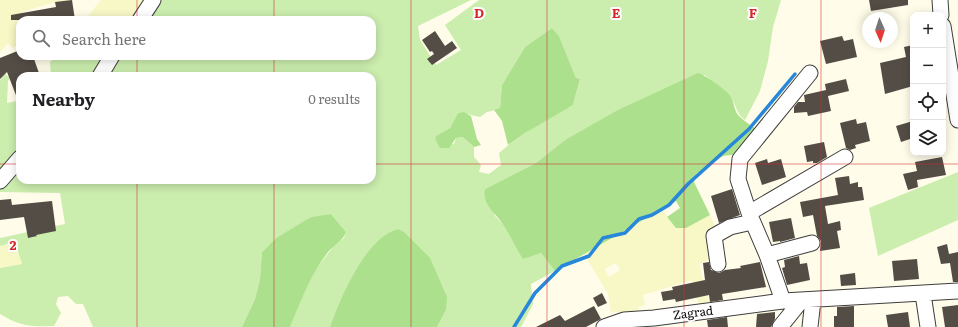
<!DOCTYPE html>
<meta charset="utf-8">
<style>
body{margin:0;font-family:Literata,serif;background:#f6f6f6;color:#202124}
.controls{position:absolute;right:12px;top:12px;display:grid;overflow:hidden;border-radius:8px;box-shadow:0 2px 10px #0003}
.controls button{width:36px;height:36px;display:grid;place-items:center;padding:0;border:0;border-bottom:1px solid #e0e0e0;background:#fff;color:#202124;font:20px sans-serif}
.compass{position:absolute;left:862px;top:12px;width:36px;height:36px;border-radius:50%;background:#fff;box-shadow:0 2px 10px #0003;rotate:177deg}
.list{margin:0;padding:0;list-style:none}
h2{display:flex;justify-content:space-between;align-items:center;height:52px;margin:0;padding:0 16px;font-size:17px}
h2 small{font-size:13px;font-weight:400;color:#757577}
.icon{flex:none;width:22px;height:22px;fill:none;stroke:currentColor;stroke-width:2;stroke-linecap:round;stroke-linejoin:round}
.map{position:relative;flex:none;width:958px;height:327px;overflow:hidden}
.search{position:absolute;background:#fff;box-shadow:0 2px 10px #0003;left:16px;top:16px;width:360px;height:44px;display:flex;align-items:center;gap:10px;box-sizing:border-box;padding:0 14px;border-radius:12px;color:#757577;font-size:15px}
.panel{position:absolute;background:#fff;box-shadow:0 2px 10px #0003;left:16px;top:72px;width:360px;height:112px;border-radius:12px}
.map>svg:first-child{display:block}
</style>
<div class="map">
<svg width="958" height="327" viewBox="0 0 958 327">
<rect width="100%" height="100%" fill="#fffce9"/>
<path fill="#f8f7c6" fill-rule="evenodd" d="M0,0h74l-19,2 -33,10 -2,31 -7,5 -5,-5 -8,9z
M101,0h47l-13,20h-50z
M663,209l8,14 15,4 24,-12 5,11 -10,6 8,21v5l-14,6 10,38 -10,3 -7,-25 -49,15 2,10 -7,2 2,7 -29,-2 -3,-18 -24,-40zM616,263l4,7 -11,7 -4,-8z
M15,242l7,22 -22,4v-22z"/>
<path fill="#cbedae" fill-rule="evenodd" d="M157,0h314l-53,26 2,14 16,25 25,-15 -16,-25 34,-25h302l-8,27 -5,34 -8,30 -15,29c-10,-8 -8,-15 -15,-24 -7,-9 -17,-12 -25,-21l-19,4 -121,61 -29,23 -51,26 10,27 7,7 21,35 18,-5 14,18 -24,13 2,20 -12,23h-84l9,-17 -48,-81c-32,9 -58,69 -68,98h-40l16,-41 10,-17 17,-22 11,-9 2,-6 -15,-18 -27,7 -28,17 -14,14 -2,27 -5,20 -13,28h-149l-10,-23h-7l-8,-8 -10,1 -2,7 5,9 -7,13c-23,1 -35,0 -54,-12v-46l22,-4 -7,-22 -15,4v-8l65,-14 -5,-31 -60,-1v-8l20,-22v18h352v-104h-269l12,-20h257v-36h-229zM552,28l7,8 17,42 4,2 -7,25c-26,13 -52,29 -74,48l2,12 -12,9 -10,-2 2,-7 -7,-8v-10l-11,-10 -7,1 -2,6 -19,-4 1,-4 14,-8 8,-15c7,-1 14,3 22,4l7,-5 13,-3 2,-24 23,-38z
M56,56h52l-12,20h-45l-1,-14z
M5,74l5,4 -2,3 -1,22 10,-2 1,-11h2v63l-20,23v-96z
M958,172v48l-80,36 -9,-48z"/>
<path fill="#ace08c" d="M552,28l7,8 17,42 4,1 -7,26 -48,28 -17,12 -6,-24 -8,-11 6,-2 2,-23 23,-38z
M698,73c7,2 29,17 33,24 3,5 3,13 7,18 5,5 12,10 18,14l-17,25 -16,2 -27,18 -2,8 16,33 -24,13h-10l-9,-11 13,-9 -4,-7 -121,70 -14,-18 -18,6c-8,-12 -13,-24 -21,-36 -8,-11 -20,-19 -17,-34l51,-26 29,-23 53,-30z
M464,112l7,4 6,23 4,6 -7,2 -11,-10 -7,1 -7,10h-9l-5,-9 1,-3 14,-8 8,-15z
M331,214l15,18c-3,9 -12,13 -18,20 -20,27 -25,45 -38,75h-48l13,-28 5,-20 2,-27 14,-14 28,-17 8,-4z
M398,229l6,3 26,26 17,39 -1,13 -9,17h-107c10,-29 36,-90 68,-98z"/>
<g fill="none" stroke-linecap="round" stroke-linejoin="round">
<path stroke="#2687db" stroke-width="3.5" d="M514,327l21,-34 27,-27 27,-10 14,-18 22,-5 14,-14 13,-4 17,-10 19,-21 61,-55 46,-55"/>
</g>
<path fill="#544d46" d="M72,0l3,20h-64v-5l45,-8 -1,-5z
M869,0h39v5l-37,6z
M435,31l10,15 7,-5 5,7 -25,17 -5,-6 7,-5 -2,-3 -2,1 -8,-12z
M842,36l2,5 9,-2 4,18 -31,7 -6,-23z
M913,45v41l-28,8 -5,-31 26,-6 -2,-10z
M20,50v6h13l7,20h-20l-1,27 -12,-31 -7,7v-21z
M846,79l3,12 -21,5 3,15 -23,5 -1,-4 -13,1v-6l4,-5h7l-1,-7 22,-5 -1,-6z
M856,119l1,5 9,-2 4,19 -15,4 1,3 -6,2 -4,-2 -6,-25z
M913,121v17l-12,4 -5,-16z
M824,142l3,15 -10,6h-4v-2l-6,1 -3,-16z
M942,157l4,18 -29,5 1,7 -10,3 -5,-16 14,-3 -2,-9z
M767,159l1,4 13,-4 5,18 -24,8 -7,-22z
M849,176l1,8 8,-2v5h4l2,13 -39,6 3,18 12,-3 1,9 -4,1 3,17 -20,3 1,-10 -4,-5 -4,-21 -10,2 -3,-15 38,-7 -3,-17z
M732,189l8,26 -21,8 -8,-27z
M11,199l1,6 40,-4 4,30 -20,4 1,1 -9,2 -4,-21 -24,3v-20z
M791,218l4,20 -15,4v-1l-7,1 -4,-20z
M947,244l2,10 9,-2v30h-5l-3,-19 -9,1 -4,-17z
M799,256l1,8 7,-1 3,17 -23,5 -5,-17 3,-1 -1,-7z
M917,259l2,20 -25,2 -2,-20z
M709,262l2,8 8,3 6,-3 16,-2 -1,-2 20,-4 6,25 -44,7 1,6 -13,2 -1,-7 -33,7 -1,-3 -12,2 -2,-9 12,-2 -1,-3 33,-7 -2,-17z
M855,273l1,12 -15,1 -1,-11z
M602,293l5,10 -9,4 -5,-9z
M958,305v22h-13l-3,-20z
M594,306l7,13 -15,8h-50l24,-12 5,6z
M854,306v21h-20v-11h3v-9z
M775,312v7l-4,8h-15l1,-13z
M908,312l2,15h-22l-2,-12z
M727,317l1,10h-20l-1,-7z"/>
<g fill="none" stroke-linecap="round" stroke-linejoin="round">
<g stroke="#3e3e3e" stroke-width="17">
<path id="minor" d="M940,0l1,15
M140,20l13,-20
M943,26l15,94
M100,76l12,-20
M0,181l20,-23
M749,213l-11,-34 2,-20 70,-86
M767,255l45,-12
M718,264l-4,-28 16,-9 22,-5
M923,294l5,33
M783,301l-16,-46 -18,-42 96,-56
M604,327l20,-7 30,-2 129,-17 175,-10
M780,327l21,-26
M810,327l3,-27"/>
</g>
<use href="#minor" stroke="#fff" stroke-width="15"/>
</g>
<path fill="none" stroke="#d62828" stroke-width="1" stroke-opacity="0.55" d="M137,0v20M274,0v20M411,0v327M547,0v327M684,0v327M821,0v327M137,56v20M274,56v20M0,164h20M372,164h586M137,180v147M274,180v147"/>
<g text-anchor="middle" stroke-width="4" stroke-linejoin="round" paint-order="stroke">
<g font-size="12" fill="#0b0b0b" stroke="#fff">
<text transform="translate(693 313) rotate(-7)" y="4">Zagrad</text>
</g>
</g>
<g font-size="13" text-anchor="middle" font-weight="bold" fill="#d62828" stroke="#fff" stroke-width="4" stroke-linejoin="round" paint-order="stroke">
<text x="479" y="18">D</text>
<text x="616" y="18">E</text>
<text x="753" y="18">F</text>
<text x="13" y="250">2</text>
</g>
</svg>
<div class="controls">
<button>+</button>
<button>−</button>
<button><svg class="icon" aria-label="locate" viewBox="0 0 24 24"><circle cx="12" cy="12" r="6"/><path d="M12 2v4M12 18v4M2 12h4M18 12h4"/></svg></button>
<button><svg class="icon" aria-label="layers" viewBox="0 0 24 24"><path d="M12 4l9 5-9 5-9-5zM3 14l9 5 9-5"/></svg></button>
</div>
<svg class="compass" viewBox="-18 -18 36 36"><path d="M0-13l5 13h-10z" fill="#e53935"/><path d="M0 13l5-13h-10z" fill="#757577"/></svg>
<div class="search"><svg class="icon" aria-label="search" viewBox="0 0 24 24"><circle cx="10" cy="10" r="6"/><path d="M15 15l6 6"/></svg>Search here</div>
<section class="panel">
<h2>Nearby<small>0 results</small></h2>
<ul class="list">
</ul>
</section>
</div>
